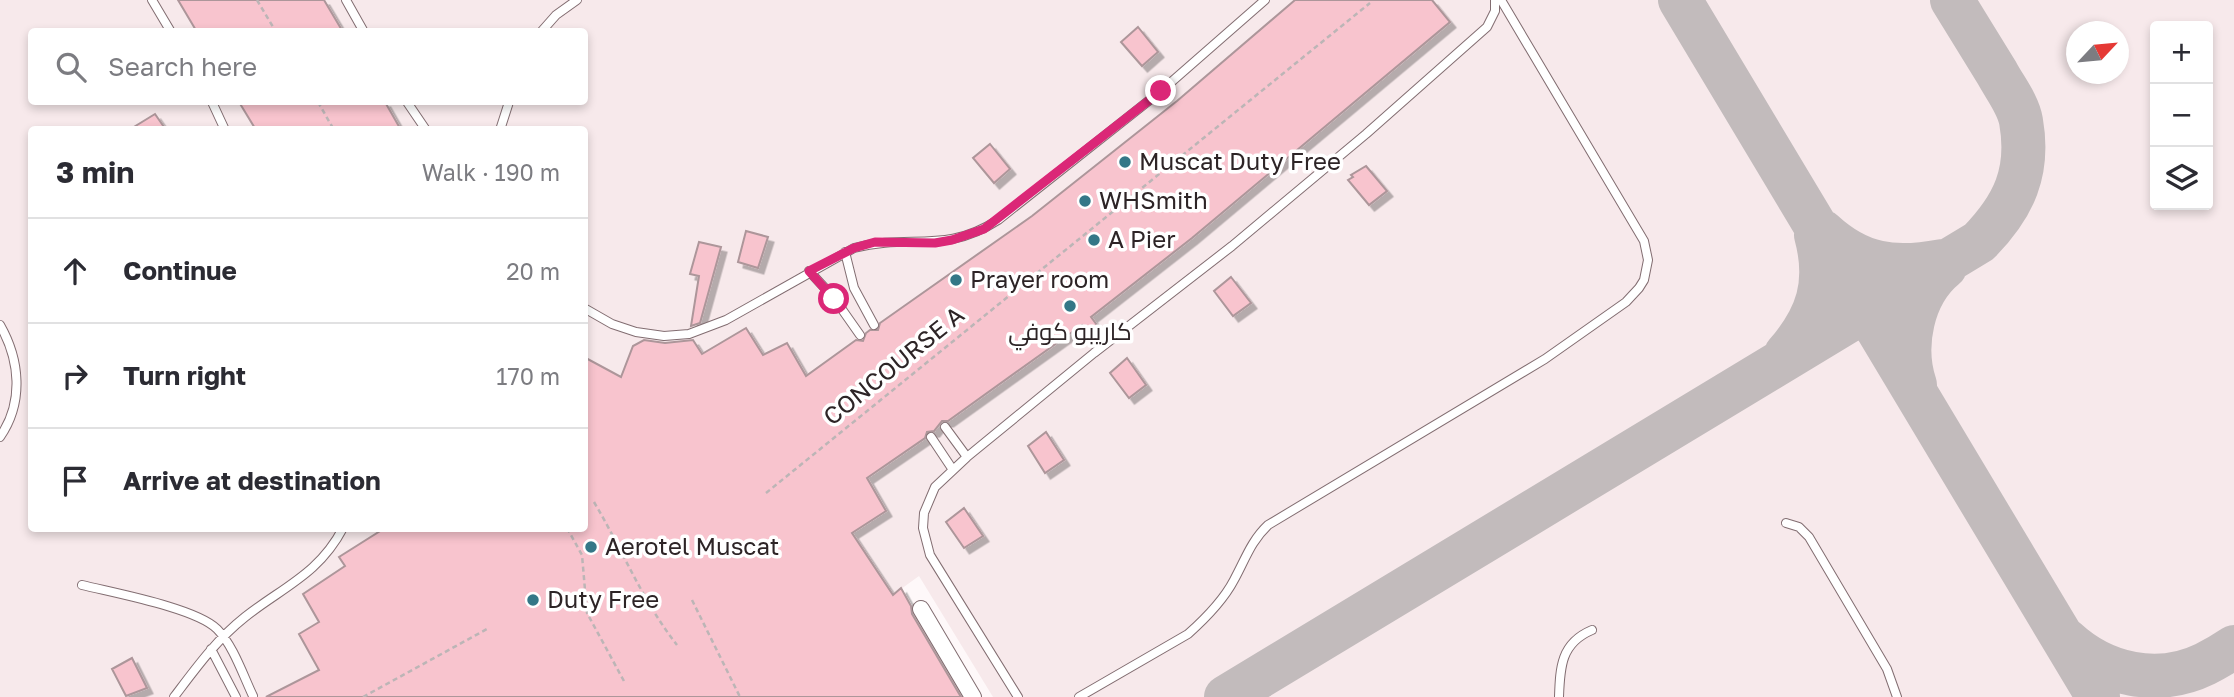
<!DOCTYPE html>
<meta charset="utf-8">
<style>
body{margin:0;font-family:"Golos Text",Cairo,sans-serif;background:#f2f2f3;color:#2b2b33}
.controls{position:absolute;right:21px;top:21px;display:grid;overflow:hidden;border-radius:7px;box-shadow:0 4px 10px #0003}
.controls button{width:63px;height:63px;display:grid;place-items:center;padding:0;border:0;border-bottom:2px solid #e1e1e2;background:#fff;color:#2b2b33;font:35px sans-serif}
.compass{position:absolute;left:2066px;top:21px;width:63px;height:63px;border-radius:50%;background:#fff;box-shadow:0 4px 10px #0003;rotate:64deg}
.stop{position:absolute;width:21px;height:21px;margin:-16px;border:5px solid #db2777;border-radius:50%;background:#fff}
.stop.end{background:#db2777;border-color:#fff;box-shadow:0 2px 7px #0008}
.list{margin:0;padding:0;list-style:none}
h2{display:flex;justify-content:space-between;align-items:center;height:91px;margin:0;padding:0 28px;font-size:30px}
h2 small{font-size:23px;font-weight:400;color:#7c7c81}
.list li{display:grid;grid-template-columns:46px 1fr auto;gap:21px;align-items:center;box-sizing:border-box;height:105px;padding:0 28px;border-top:2px solid #e1e1e2}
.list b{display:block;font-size:26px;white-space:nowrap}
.list em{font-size:23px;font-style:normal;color:#7c7c81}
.icon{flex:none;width:38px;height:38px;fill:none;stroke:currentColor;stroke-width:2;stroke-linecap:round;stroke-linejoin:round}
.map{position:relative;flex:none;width:2234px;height:697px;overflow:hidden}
.search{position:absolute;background:#fff;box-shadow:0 4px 10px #0003;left:28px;top:28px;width:560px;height:77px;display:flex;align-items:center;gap:18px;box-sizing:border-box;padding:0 24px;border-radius:7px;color:#7c7c81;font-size:26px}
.panel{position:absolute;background:#fff;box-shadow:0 4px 10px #0003;left:28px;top:126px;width:560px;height:406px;border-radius:7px}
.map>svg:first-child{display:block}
</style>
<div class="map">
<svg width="2234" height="697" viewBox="0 0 2234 697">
<defs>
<filter id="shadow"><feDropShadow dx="5.5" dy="5.5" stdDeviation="0" flood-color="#0004"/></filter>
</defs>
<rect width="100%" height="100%" fill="#fef8f9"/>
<path fill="#f7e9eb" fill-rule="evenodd" d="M0,0h2234v697h-1241l-74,-121 -18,13 65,108h-966zM2155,26h53v179h-53zM32,32h552v70h-552zM2076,32h42v42h-42zM32,130h552v398h-552z"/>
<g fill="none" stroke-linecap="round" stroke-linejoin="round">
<path stroke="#c2bbbc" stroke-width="44" d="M1680,0l418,697
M1823,232c37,34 71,38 119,29
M1786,354c32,-37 43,-71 30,-119
M1915,385c-13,-39 -3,-91 30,-118
M2066,640c38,35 92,47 139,24 10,-5 20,-11 29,-17
M1226,697l753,-455c35,-36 51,-70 42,-121 -3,-17 -16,-33 -24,-48 -15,-24 -30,-49 -45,-73"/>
</g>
<path fill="#f8c4ce" stroke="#ad969a" stroke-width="2" filter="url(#shadow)" d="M178,0h146l19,32h-146z
M1295,0h137l18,22 -258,216 -101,79 14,19 -9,7 -14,-18 -134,96h-6l-8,10 -7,1 -2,6 -58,40 19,33 -34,22 41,62 8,-7 10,18 1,8 49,83h-695l53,-27 -20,-36 20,-12 -16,-28 42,-28 -6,-9 46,-29h199v-171l37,20 12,-31 11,-6 21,3 28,-3 9,14 44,-26 17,27 24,-12 19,33 50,-36 7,1 3,-8 4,-3h8l2,-7 152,-107 145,-115z
M1138,27l20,25 -16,14 -21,-24z
M239,102h146l16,28h-145z
M155,114l11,16h-37z
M990,144l20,25 -16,14 -21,-25z
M1366,166l21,25 -18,14 -21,-25 5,-3 -2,-2z
M746,231l22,6 -10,31 -20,-6z
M699,242l22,5 -21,76 -9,3 8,-50 -9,-2z
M1231,277l20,26 -18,13 -19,-25z
M1127,358l19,27 -17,13 -19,-25z
M1046,432l18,28 -19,13 -17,-27z
M964,508l19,28 -19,12 -18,-26z
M132,658l15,30 -21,8 -14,-27z"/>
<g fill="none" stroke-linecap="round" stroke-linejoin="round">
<g stroke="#826d71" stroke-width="10">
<path id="lane" d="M152,0l19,32
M346,0l18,32
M541,32l15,-17 21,-15
M212,102l13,28
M407,102l19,28
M500,130l9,-28
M845,252l9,36 20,37
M809,271l25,27 26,37
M584,308l28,16 24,8 28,4 25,-2 37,-14 128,-72c56,-15 90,7 144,-28l163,-129 104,-91
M0,325c20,35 24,77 0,112
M945,427l22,30
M931,437l22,33
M1786,523l13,4 10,10 78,132 10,28
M82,585c32,8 114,23 135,44 16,16 26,46 36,67
M211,649l25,48
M174,697c22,-29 42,-57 71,-80 38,-30 74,-43 98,-89
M1018,697l-88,-142 -7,-27 1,-15 11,-26 32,-30 127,-104 138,-107 134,-112 121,-107 8,-16v-11
M1079,697l109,-63c18,-16 35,-33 46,-54 11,-20 17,-39 34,-55l277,-166 81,-57 13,-14 5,-8 4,-20 -4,-19 -143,-241
M1559,697c1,-30 2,-54 33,-67"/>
</g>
<g stroke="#826d71" stroke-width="18">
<path id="street" d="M921,609l52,88"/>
</g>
<path stroke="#bcb5b6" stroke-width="2.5" stroke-dasharray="5 3.5" stroke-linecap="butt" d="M257,0l19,32
M318,102l16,28
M766,493l604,-490
M594,502c28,47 49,100 83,143
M567,528l15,27 5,58 38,70
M692,600l48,97
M363,697l124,-68"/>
<use href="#lane" stroke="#fff" stroke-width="8"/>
<use href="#street" stroke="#fff" stroke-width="16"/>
</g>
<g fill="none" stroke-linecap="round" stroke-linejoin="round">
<path stroke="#db2777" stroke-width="9" d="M834,299l-25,-28 45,-23 21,-6 60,1 17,-3 32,-11 177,-138"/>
</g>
<g fill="#347787" stroke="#fff" stroke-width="2.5">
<circle cx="1125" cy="162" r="7"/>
<circle cx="1085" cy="201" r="7"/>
<circle cx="1094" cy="240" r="7"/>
<circle cx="956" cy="280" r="7"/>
<circle cx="1070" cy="306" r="7"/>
<circle cx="591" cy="547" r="7"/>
<circle cx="533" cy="600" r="7"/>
</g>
<g text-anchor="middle" stroke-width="7" stroke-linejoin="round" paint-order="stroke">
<g font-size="24" fill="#2d2426" stroke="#fff" text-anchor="start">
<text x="1139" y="170">Muscat Duty Free</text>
<text x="1099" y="209">WHSmith</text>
<text x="1108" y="248">A Pier</text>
<text x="970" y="288">Prayer room</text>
<text x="1070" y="340" text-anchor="middle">كاريبو كوفي</text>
<text x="605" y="555">Aerotel Muscat</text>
<text x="547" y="608">Duty Free</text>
</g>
<g font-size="24" fill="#2d2426" stroke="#fff">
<text transform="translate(894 366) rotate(-39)" y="8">CONCOURSE A</text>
</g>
</g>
</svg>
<div class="controls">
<button>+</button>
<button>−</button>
<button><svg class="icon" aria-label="layers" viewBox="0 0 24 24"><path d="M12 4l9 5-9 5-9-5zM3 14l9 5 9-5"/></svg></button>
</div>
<svg class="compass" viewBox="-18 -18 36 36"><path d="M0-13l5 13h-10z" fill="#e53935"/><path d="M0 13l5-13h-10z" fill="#7c7c81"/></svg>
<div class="stop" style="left:834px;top:299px"></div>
<div class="stop end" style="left:1161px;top:91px"></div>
<div class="search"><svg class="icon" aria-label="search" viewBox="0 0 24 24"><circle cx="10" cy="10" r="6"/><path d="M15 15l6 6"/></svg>Search here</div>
<section class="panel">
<h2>3 min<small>Walk · 190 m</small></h2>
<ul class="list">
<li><svg class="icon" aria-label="ahead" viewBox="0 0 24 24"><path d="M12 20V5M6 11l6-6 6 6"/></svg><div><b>Continue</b></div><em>20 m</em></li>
<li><svg class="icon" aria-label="right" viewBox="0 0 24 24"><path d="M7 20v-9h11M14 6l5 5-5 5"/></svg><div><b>Turn right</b></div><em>170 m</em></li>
<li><svg class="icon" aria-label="arrive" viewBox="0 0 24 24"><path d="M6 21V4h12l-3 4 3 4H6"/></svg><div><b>Arrive at destination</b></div></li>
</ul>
</section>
</div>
